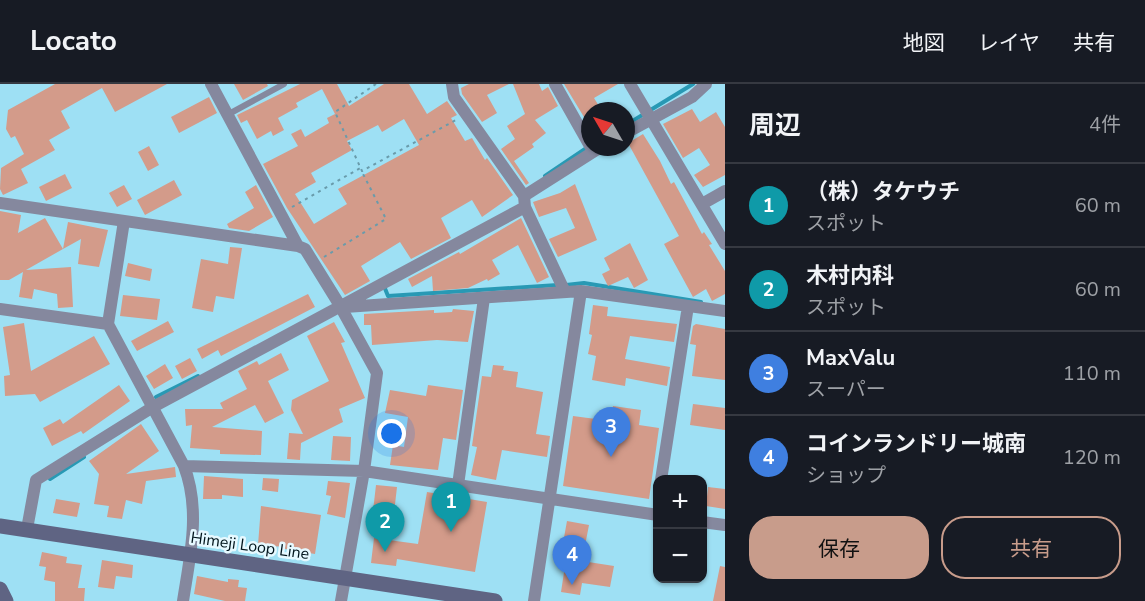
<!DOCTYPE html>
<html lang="ja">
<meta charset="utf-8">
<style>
body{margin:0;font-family:"Nunito Sans","Noto Sans JP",sans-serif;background:#20242c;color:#f1f3f6}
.controls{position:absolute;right:18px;bottom:18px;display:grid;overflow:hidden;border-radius:12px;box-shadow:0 2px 4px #0004}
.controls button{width:54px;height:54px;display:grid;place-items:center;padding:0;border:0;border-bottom:2px solid #363941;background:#171b24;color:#f1f3f6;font:30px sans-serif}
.compass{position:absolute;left:581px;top:18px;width:54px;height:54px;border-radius:50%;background:#171b24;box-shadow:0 2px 4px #0004;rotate:309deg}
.you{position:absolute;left:392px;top:350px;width:21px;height:21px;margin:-15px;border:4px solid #fff;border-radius:50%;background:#1a73e8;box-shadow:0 0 0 9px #1a73e833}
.badge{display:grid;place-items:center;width:39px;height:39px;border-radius:50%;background:#c89c8b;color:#fff;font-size:20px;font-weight:700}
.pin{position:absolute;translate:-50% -50px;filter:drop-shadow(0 2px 3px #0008)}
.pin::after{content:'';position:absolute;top:32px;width:21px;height:18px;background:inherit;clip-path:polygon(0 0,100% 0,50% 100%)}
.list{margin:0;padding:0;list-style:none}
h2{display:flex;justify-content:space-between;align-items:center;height:78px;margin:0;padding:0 24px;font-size:26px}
h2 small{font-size:20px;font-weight:400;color:#9ea1a6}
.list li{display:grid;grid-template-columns:39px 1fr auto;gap:18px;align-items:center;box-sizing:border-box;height:84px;padding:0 24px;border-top:2px solid #363941}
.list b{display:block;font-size:22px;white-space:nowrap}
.list p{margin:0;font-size:20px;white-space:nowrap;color:#9ea1a6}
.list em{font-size:20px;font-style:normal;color:#9ea1a6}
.actions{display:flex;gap:12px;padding:18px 24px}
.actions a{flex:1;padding:14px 0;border:2px solid #c89c8b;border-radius:24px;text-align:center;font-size:21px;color:#c89c8b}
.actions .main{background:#c89c8b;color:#111}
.map{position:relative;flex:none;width:725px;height:517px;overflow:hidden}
header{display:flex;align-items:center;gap:36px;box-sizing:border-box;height:84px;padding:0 30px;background:#171b24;border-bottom:2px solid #363941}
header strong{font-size:28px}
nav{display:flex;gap:33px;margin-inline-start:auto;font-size:21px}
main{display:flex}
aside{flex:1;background:#171b24}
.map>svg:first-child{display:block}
</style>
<header>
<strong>Locato</strong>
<nav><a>地図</a><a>レイヤ</a><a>共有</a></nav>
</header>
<main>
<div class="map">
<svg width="725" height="517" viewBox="0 0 725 517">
<rect width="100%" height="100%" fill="#9ee0f4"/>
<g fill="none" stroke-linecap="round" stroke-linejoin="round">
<path stroke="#2899b4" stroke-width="4" d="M626,41l67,-41
M545,92l43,-29
M566,201l18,-2 117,19
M384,202l4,10 170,-11
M156,313l42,-21
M50,395l34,-22"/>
</g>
<path fill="#d39b8a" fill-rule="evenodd" d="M55,0h112l-52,28 -13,-24 -41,23 9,17 -21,12 6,10 -34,19 7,14 -25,12 -3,-6 1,-21 23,-14 -9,-18 -4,2 -5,-9 2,-19z
M234,0h33l1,2 -25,14z
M300,0h37l12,22 35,-22h25l18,30 20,-13 10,14 -6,3 14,23 7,-3 13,22 2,-2 26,37 -31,22 -10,-17 -31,18 10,20 -40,21 -11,-17 -39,24 9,15 -25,14 -58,-87 -24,-44 35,-18 -7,-12 10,-5 4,8 24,-14 -2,-5 8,-4 -13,-25 -26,14 2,4 -20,11 6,12 -11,6 -2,-5 -14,8 -10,-19 -6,3 -4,-8zM404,35l15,26 -81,44 9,15 -33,20 -19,-30 21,-12 -5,-9 41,-23 -5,-9 31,-16 4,7z
M469,0h40l-22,11 10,18 -15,9 -20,-28 -1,-6z
M513,0h26l3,7 6,-4 10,19 -23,14 11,13 -14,11 2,3 -20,14 15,22 -3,2 -25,-36 14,-10 -8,-13 18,-12z
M564,0h54l-24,14 8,13h-12v16z
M209,13l8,16 -38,20 -8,-16z
M692,25l8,13 16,-10 9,15v48l-22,12 -9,-12 16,-10 -11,-17 -16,10 -20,-34z
M643,50l17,27 11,23 3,-2 6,11 22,41 2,-2 8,12 -3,1 16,26v23l-13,7 -6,-12 -13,8 -29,-53 15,-8 -51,-93z
M149,62l10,19 -11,6 -10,-19z
M65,90l7,14 -26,13 -7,-14z
M174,96l8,15 -37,20 -8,-15z
M575,100l22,56 -39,17 -9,-18 26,-11 -9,-20 -27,9 -6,-15 27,-9z
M124,101l8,14 -15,8 -8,-14z
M256,101l17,32 -24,14 -20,-3 -2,-4 27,-16 -9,-16z
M0,127l21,4 -3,18 27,-15 18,31 -37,21 45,-3 2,40 -15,1 -1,-14 -23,-5 -2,10 -13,-2 4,-25 -14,8h-9z
M521,134l28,59 -12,6 -19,-38 -26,15 8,14 -12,7 -1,-2 -19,9 -35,3 -1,-15 -20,11 -4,-8 51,-27 1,2z
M68,138l40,8 -9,37 -21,-3 3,-25 -18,10z
M630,159l18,37 -14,8 -6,-11 -20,9 -6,-12 8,-4 -6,-12z
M230,163l12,1 -8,51 -18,-3 -3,16 -21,-4 9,-49 27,5z
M128,179l24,6 -2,12 -25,-5z
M308,210l7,13 -94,49 -3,-6 -16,9 -5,-10z
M123,211l37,4 -3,21 -37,-4z
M593,221l15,2 -1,9 70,8 -3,18 -44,-6 -5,23 45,8 -3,19 -41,-8 -1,8 -33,-6 4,-24 -8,-2 4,-19 -3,-1z
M453,225l21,2 -6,31 -31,-2 -65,5 -1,-20h-7v-11l70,-4v3l18,-1z
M168,237l6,11 -37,19 -6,-10z
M334,238l11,20 -4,1 24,55 -26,11 4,13 -42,21 -1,17 -13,-1 2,-26 14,1 -12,-24 1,-10 37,-19 -22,-45z
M24,239l7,48 63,-35 16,28 -70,38 -5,-8 -30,2 -1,-20 6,-1 -7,-48z
M696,240l29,5v51l-33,-4 4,-31 -6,-1 3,-18z
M281,269l8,17 -21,11 16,32 -19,10 -10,-18 -43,22 50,4 -1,24 -41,-1v-4l-30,-2 2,-23 -6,1 -1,-17h38l-3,-6 27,-14 -9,-18 19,-10 2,4z
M190,274l7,13 -15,8 -7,-13z
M165,280l8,14 -19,11 -8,-13z
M493,281l11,1 -1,4 15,2 -2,15 27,5 -7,42 14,2 -3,21 -45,-7 -6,30 -25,-5 6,-28 -5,-1 10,-70 9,1z
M119,301l11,16 -47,33 -2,-3 -29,15 -9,-18 17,-9 3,5z
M428,301l35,5 -7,50 -13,-2 -5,32 -48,-5 3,-20 11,2 4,-30 -23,-4 5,-23 36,6z
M693,320l32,4v22l-35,-5z
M613,322l28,4 -2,15 20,3 -10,71 -86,-13 10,-70 38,5z
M141,340l18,27 -33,23 49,-7 1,10 -30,4 -4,23 -16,-4 -4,19 -15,-2 2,-11 -15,-2 5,-30 -10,-13z
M333,352l18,1 -1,24 -19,-1z
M204,392l39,3v18l-21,-2v4h-19z
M263,394l16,1 -1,13 -16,-2z
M328,397l22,2 -5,35 -18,-4 4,-18 -5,-1z
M376,401l21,2 -3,26 -21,-2z
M708,403l17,2v20l-19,-3z
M427,408l60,10 -12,70 -78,-13 -1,7 -25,-3 3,-25 44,6z
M56,415l24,4 -3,14 -24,-4z
M261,422l60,9 -6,39 -30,-5v-2l-27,-2z
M567,437l22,4 -7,36 32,5 -4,21 -28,-4 -2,12 -19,-3 4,-26 -6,-1z
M42,468l25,5 -1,6 16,2 -4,23h7l-1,13h-29v-19l-11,-2 2,-13 -7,-1z
M102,476l31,5 -1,13 -16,-2 -2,13 -16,-2z
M720,482l5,1v34h-12z
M197,492l31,6v-3l11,1 -1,7 9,1 -2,13h-20l-31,-7z"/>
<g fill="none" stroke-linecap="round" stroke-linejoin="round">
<path stroke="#699bab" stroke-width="2" stroke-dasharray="3 4.5" stroke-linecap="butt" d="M376,0l-41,28 27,59 94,-51
M292,123l70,-40
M324,173l62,-38 -24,-47"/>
<path stroke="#85889e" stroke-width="6" d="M227,31l57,-31"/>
<path stroke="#85889e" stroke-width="12" d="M211,0l87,162 7,3 34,55 38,69 -13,98 -23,130
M452,0l2,13 70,99
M555,0l35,62
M630,0l95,160
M626,49l66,-36 14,-13
M0,119l298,43
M702,120l23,-13
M525,123l40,85
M124,137l-16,103 76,142c17,44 6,90 -1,135
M345,223l236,-16 144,20
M0,225l108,15
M184,382l180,5 294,44
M661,396l27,-174
M458,401l26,-187
M702,438l23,3
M27,445l9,-49 117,-73 372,-200 -1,-11 77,-49
M534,517l47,-310"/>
<path stroke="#5f6483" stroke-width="15" d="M0,442l495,75
M0,505l6,12"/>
</g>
<g text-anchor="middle" stroke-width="5" stroke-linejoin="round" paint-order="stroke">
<g font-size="16" fill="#00141b" stroke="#e6f9ff">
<text transform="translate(250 461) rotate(8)" y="6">Himeji Loop Line</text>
</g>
</g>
</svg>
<div class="controls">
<button>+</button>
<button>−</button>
</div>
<svg class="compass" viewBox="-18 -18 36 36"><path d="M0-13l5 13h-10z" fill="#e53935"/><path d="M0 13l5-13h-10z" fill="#9ea1a6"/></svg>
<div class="you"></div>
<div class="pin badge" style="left:451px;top:448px;background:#0f9aa8">1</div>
<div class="pin badge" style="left:385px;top:468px;background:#0f9aa8">2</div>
<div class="pin badge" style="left:611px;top:373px;background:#3f7fe0">3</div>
<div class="pin badge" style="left:572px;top:501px;background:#3f7fe0">4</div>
</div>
<aside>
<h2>周辺<small>4件</small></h2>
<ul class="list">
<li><span class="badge" style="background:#0f9aa8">1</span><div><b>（株）タケウチ</b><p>スポット</p></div><em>60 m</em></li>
<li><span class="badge" style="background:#0f9aa8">2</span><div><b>木村内科</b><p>スポット</p></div><em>60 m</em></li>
<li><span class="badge" style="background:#3f7fe0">3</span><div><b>MaxValu</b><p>スーパー</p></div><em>110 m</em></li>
<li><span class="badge" style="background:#3f7fe0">4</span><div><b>コインランドリー城南</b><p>ショップ</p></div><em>120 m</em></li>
</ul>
<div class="actions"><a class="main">保存</a><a>共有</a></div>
</aside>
</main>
